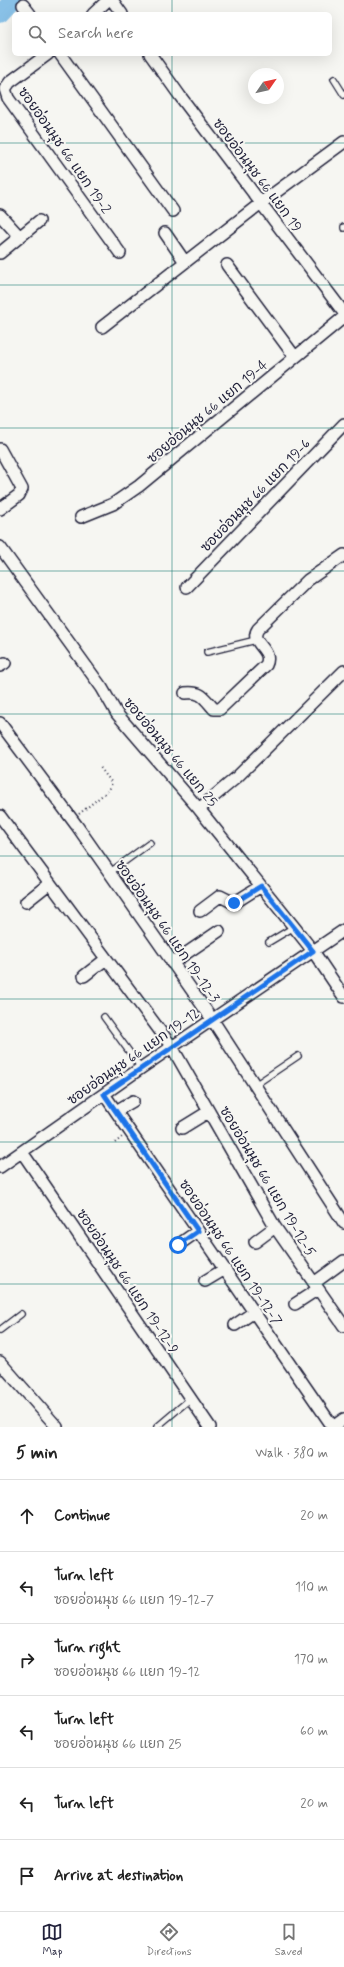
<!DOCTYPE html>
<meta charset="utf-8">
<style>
body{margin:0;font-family:Mynerve,"Playpen Sans Thai",sans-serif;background:#f6f6f6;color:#222}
.compass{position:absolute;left:248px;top:68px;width:36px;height:36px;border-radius:50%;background:#fff;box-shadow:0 4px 16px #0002;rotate:56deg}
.stop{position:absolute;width:12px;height:12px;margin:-9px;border:3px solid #1a73e8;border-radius:50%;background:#fff}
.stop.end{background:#1a73e8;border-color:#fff;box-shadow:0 1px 4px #0008}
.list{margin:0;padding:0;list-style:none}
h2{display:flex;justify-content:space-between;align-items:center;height:52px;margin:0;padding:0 16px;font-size:17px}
h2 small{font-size:13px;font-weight:400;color:#767676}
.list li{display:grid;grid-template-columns:26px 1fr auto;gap:12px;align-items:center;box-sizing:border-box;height:72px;padding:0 16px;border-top:1px solid #e0e0e0}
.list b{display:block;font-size:15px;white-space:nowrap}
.list p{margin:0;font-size:13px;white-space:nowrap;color:#767676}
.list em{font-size:13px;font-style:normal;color:#767676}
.icon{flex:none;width:22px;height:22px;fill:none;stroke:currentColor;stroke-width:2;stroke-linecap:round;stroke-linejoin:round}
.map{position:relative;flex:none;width:344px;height:1427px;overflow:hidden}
.search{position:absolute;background:#fff;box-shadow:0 4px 16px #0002;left:12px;right:12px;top:12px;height:44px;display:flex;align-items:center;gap:10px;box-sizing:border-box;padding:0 14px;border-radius:6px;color:#767676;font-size:15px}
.sheet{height:484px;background:#fff}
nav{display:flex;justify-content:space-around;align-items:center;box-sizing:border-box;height:56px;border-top:1px solid #e0e0e0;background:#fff;font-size:11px;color:#767676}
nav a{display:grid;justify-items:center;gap:2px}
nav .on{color:#22223b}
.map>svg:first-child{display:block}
</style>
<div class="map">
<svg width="344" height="1427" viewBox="0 0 344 1427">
<rect width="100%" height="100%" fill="#f6f6f2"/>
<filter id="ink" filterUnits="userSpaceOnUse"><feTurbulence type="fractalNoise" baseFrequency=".025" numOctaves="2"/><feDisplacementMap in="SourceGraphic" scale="8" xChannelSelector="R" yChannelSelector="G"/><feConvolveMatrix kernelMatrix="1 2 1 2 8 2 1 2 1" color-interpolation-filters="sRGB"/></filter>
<g filter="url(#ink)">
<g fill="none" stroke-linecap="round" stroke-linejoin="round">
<path stroke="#89c1e7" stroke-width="18" d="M0,14l13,-14"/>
<g stroke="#22223b" stroke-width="8">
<path id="service" d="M334,79l10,16
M344,228v-1
M207,652l49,-12
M109,873l41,-30
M269,942l25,-15
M104,1017l37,51
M255,1085l43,-29
M0,1330l21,-16
M157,1427l33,-28"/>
</g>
<g stroke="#22223b" stroke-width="14">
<path id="minor" d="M112,0l10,14
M23,5l7,9
M93,14l15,-14
M48,54l-38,28 -5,7 3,9 112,155
M60,54l113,157
M150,54l30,42 164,217
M0,215l19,21
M165,233l20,29
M0,253l39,-32
M227,265l68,92
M102,327l159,-124 83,-61
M0,449l22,40 -3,6 -19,14
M81,517l32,-13 26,-18 205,-169
M0,547l102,141 15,26 82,95 95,118 19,24 31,46
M187,587l157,-163
M0,666l5,-3
M185,693c17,-2 19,5 29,16h6l46,-44c8,-16 -18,-22 -8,-36l50,-49 36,-25
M0,723l77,103 135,193 132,204
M199,809l38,-32 107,-106
M0,816l172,231 103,180 69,99
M26,902l24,-19
M200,911l20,-15 14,7 27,-17
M172,963l47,-32
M84,976l22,-17
M104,1094l229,333
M116,1111l17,-10
M182,1128l26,-16
M22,1152l188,275
M0,1167l141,-99 203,-138
M255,1242l20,-15
M178,1245l20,-14
M205,1281l20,-12
M314,1283l30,-22
M295,1304l23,-15
M235,1325l19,-13
M0,1362l57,65
M333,1427l11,-8"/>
</g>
<path stroke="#22223b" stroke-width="2" stroke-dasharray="1 3" stroke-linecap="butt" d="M79,814l30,-24 3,-7 -13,-17
M115,1143l7,-6"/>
<use href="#service" stroke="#f6f6f2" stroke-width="5.5"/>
<use href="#minor" stroke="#f6f6f2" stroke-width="11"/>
</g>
</g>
<g fill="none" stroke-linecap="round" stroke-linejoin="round" filter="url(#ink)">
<path stroke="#1a73e8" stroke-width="5" d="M178,1245l20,-14 -94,-137 209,-143 -52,-65 -27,17"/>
</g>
<path fill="none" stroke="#0f766e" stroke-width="1" stroke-opacity="0.55" d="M172,0v14M172,54v1373M0,143h344M0,285h344M0,428h344M0,571h344M0,714h344M0,856h344M0,999h344M0,1142h344M0,1284h344"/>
<g text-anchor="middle" stroke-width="4" stroke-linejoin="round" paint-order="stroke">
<g font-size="14" fill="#22223b" stroke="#f6f6f2">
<text transform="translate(65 150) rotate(55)" y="5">ซอยอ่อนนุช 66 แยก 19-2</text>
<text transform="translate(258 175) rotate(53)" y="5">ซอยอ่อนนุช 66 แยก 19</text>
<text transform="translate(207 411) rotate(-40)" y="5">ซอยอ่อนนุช 66 แยก 19-4</text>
<text transform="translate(255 495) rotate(-46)" y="5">ซอยอ่อนนุช 66 แยก 19-6</text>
<text transform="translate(171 752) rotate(50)" y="5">ซอยอ่อนนุช 66 แยก 25</text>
<text transform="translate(168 931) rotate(55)" y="5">ซอยอ่อนนุช 66 แยก 19-12-3</text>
<text transform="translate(133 1056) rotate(-35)" y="5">ซอยอ่อนนุช 66 แยก 19-12</text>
<text transform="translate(268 1181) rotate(59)" y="5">ซอยอ่อนนุช 66 แยก 19-12-5</text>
<text transform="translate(231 1252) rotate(56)" y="5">ซอยอ่อนนุช 66 แยก 19-12-7</text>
<text transform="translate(128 1281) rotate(56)" y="5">ซอยอ่อนนุช 66 แยก 19-12-9</text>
</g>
</g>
</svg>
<svg class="compass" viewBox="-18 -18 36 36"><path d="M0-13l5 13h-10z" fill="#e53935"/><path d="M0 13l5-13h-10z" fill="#767676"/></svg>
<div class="stop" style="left:178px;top:1245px"></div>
<div class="stop end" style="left:234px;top:903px"></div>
<div class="search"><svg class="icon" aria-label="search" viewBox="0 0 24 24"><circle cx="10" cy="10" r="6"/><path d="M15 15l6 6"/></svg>Search here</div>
</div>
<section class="sheet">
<h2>5 min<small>Walk · 380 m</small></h2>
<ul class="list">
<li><svg class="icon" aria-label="ahead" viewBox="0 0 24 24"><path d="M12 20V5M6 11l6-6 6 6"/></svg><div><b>Continue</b></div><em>20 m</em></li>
<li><svg class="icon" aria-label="left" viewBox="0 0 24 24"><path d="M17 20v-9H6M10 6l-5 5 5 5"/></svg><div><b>Turn left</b><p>ซอยอ่อนนุช 66 แยก 19-12-7</p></div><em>110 m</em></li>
<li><svg class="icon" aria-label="right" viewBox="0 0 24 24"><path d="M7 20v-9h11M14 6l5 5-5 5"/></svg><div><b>Turn right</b><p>ซอยอ่อนนุช 66 แยก 19-12</p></div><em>170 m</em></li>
<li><svg class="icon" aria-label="left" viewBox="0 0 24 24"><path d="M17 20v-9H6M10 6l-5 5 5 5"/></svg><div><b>Turn left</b><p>ซอยอ่อนนุช 66 แยก 25</p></div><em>60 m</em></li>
<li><svg class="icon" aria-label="left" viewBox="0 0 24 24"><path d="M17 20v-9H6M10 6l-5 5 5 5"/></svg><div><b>Turn left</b></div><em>20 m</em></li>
<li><svg class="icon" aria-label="arrive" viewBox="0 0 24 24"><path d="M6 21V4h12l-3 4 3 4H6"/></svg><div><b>Arrive at destination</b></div></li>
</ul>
</section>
<nav>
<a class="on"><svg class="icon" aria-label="map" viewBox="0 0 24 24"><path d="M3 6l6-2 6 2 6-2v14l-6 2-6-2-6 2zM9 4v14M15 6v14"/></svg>Map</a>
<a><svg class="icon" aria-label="directions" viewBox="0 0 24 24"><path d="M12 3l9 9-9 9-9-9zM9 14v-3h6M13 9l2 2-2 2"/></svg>Directions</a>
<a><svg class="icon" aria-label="saved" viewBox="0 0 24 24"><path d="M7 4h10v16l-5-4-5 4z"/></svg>Saved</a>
</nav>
